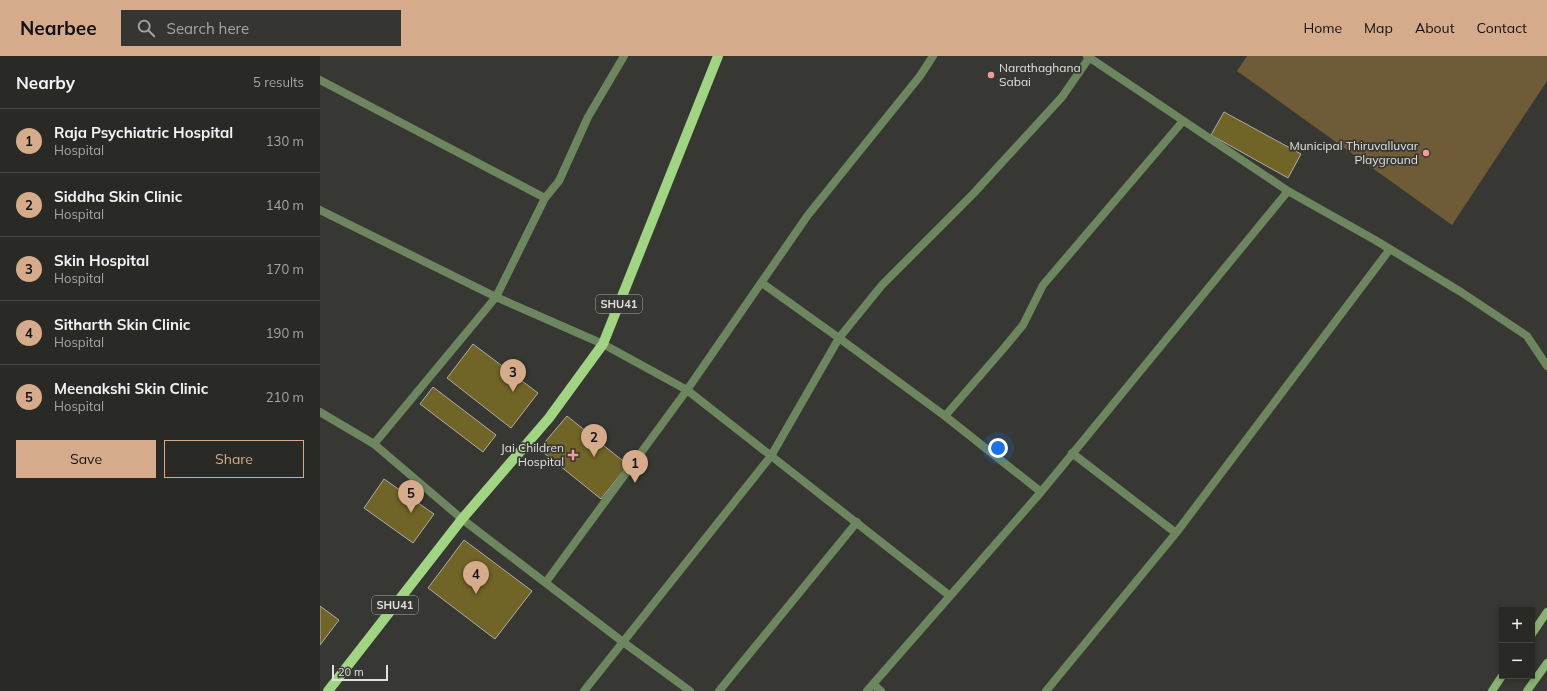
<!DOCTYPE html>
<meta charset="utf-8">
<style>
body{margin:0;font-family:Mulish,sans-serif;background:#353632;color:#f1f3f6}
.controls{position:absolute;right:12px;bottom:12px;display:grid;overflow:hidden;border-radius:0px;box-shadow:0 2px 6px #0003}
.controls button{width:36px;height:36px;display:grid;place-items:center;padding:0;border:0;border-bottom:1px solid #454643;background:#292a26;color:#f1f3f6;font:20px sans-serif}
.scale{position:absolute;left:12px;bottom:10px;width:56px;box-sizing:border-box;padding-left:4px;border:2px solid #e0e1de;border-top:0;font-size:11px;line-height:14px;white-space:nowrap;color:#e0e1de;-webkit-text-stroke:3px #373833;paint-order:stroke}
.you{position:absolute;left:678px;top:392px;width:14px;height:14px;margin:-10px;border:3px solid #fff;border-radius:50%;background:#1a73e8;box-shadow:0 0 0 6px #1a73e833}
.badge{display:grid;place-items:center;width:26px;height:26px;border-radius:50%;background:#d6ab8b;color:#111;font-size:13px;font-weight:700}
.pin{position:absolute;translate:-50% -33px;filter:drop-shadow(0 1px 2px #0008)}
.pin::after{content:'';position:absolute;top:21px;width:14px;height:12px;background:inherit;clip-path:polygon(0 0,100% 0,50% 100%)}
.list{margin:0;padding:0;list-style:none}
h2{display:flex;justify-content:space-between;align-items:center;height:52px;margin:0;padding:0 16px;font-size:17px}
h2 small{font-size:13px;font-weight:400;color:#a5a7a7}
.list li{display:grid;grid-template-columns:26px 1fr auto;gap:12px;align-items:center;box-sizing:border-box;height:64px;padding:0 16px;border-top:1px solid #454643}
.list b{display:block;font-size:15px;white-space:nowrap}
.list p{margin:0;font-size:13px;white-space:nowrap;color:#a5a7a7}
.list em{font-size:13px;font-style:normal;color:#a5a7a7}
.actions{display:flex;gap:8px;padding:12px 16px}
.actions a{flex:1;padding:9px 0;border:1px solid #d6ab8b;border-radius:0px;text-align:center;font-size:14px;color:#d6ab8b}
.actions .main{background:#d6ab8b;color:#111}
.icon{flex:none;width:22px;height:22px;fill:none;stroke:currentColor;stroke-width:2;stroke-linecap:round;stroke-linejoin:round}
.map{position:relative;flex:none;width:1227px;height:635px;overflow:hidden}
header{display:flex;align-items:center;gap:24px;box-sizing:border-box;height:56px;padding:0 20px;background:#d6ab8b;color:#111}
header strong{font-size:19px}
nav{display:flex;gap:22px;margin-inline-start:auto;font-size:14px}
.search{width:280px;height:36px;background:#353632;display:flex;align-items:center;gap:10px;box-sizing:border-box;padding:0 14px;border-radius:0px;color:#a5a7a7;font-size:15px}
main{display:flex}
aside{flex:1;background:#292a26}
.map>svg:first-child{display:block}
</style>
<header>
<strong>Nearbee</strong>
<div class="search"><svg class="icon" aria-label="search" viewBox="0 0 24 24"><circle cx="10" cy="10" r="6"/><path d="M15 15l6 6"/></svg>Search here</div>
<nav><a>Home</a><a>Map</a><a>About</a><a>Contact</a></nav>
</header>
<main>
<aside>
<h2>Nearby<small>5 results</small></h2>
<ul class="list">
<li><span class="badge">1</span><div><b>Raja Psychiatric Hospital</b><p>Hospital</p></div><em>130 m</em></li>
<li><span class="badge">2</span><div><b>Siddha Skin Clinic</b><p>Hospital</p></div><em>140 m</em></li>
<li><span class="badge">3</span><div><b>Skin Hospital</b><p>Hospital</p></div><em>170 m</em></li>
<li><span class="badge">4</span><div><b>Sitharth Skin Clinic</b><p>Hospital</p></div><em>190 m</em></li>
<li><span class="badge">5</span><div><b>Meenakshi Skin Clinic</b><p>Hospital</p></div><em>210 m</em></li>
</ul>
<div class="actions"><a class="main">Save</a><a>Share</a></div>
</aside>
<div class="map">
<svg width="1227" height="635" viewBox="0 0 1227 635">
<rect width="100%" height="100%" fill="#373833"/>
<path fill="#705b39" d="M927,0h300v25l-95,144 -215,-154z"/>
<path fill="#716427" stroke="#aeada8" d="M904,56l77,42 -13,24 -77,-43z
M153,288l65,49 -27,35 -64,-50z
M113,331l63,48 -13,17 -63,-48z
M247,360l61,49 -27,34 -62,-50z
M64,423l50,35 -21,29 -49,-35z
M144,484l68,51 -37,48 -67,-51z
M0,550l19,14 -19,25z"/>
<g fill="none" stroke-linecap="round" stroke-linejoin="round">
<path stroke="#6d865f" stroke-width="8" d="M767,0l201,135 87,49 86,52 66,44 20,30
M0,24l225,118
M0,154l176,87 107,47 84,46 -141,192
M442,227l77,55 43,-53 91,-91 89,-97 27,-39
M0,356l54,32 88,75 161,123 -39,49
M625,360l59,-68 19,-23 20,-40 140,-164
M54,388l122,-147 49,-99 14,-17 29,-64 36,-61
M721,436l247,-301
M856,477l214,-284
M553,628l8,7
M370,635l-67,-49 148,-186 68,-118 106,78 96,76 -91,104c-87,-69 -175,-137 -263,-206l121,-175 112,-139 13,-20
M399,635l138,-169
M547,635l83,-95
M726,635l130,-158 -104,-80"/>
<path stroke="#8bb274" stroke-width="8" d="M1212,578l15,-22
M1172,635l10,-15
M1207,635l20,-28"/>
<path stroke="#a1d483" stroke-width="10" d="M8,635l134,-172 87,-101 54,-74 115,-288"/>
</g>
<g fill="#f59b97" stroke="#373833" stroke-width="1.5">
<circle cx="671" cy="19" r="4"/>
<circle cx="1106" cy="97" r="4"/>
<path d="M251 393h4v4h4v4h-4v4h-4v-4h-4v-4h4z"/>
</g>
<g text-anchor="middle" stroke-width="3.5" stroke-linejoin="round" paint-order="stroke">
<g fill="#373833" stroke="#adaeab" stroke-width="1">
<rect x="276" y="239" width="46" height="18" rx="3"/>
<rect x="52" y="540" width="46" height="18" rx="3"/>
</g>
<g font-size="11" font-weight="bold" fill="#e0e1de">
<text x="299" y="252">SHU41</text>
<text x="75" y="553">SHU41</text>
</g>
<g font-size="12" fill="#e0e1de" stroke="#373833" text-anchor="end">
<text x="679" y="16" text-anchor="start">Narathaghana<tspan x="679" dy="14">Sabai</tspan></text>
<text x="1098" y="94">Municipal Thiruvalluvar<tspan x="1098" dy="14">Playground</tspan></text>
<text x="244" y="396">Jai Children<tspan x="244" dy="14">Hospital</tspan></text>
</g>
</g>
</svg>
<div class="controls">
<button>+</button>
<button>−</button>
</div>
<div class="scale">20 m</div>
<div class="you"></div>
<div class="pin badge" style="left:315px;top:427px">1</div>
<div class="pin badge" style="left:274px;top:401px">2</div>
<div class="pin badge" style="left:193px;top:336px">3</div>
<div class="pin badge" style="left:156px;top:538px">4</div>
<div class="pin badge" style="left:91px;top:457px">5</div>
</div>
</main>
